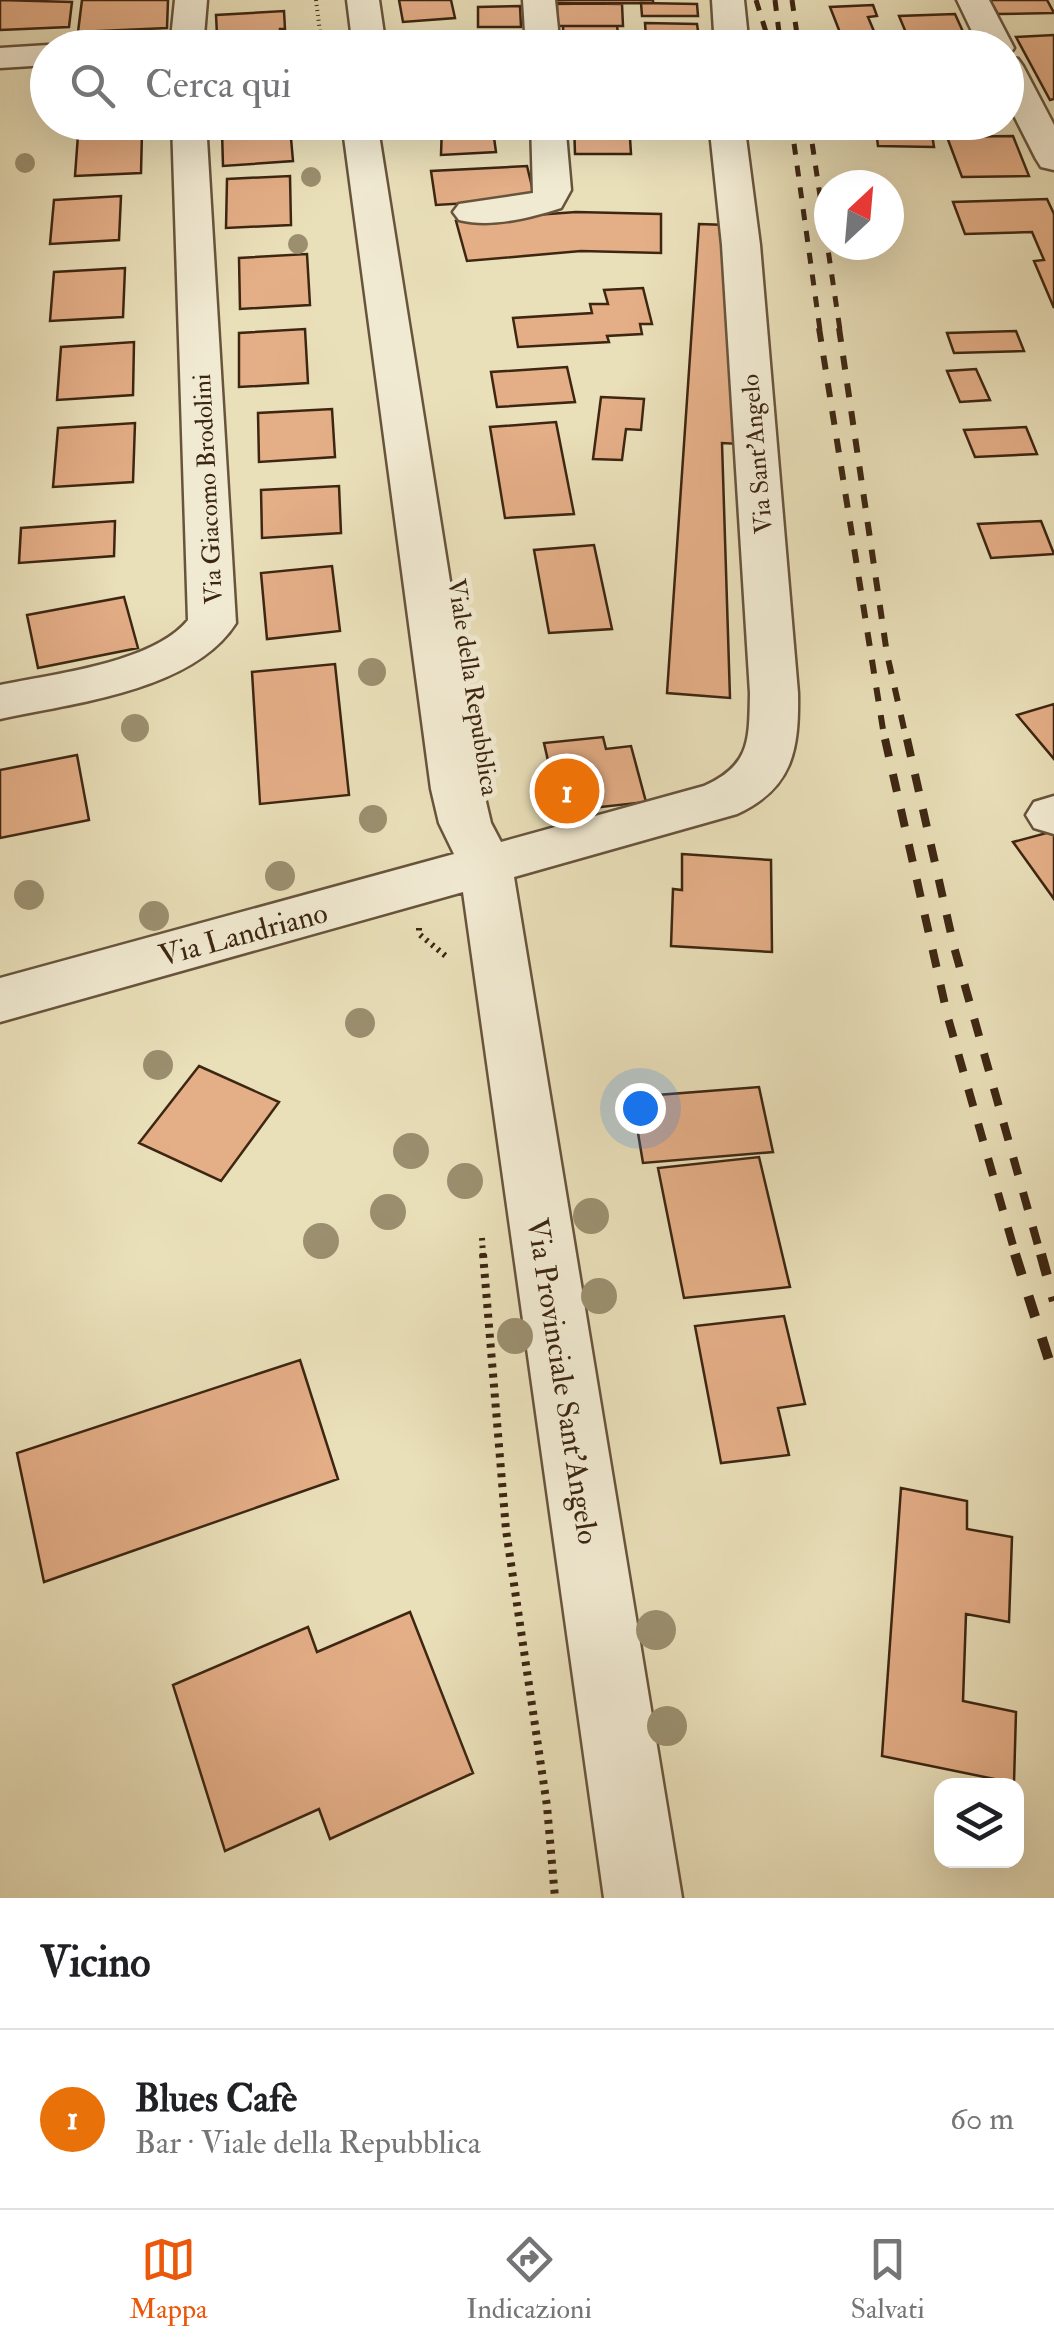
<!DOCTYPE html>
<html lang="it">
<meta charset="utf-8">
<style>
body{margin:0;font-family:"IM FELL Double Pica",serif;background:#f2f2f2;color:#202124}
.controls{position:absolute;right:30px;bottom:30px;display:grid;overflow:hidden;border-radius:20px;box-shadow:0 10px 40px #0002}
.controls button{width:90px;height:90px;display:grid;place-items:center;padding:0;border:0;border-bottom:2px solid #e0e0e0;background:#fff;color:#202124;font:50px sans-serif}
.compass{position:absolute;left:814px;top:170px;width:90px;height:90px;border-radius:50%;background:#fff;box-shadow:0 10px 40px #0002;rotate:26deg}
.you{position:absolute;left:640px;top:1108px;width:35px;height:35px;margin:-25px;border:8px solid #fff;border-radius:50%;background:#1a73e8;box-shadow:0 0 0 15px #1a73e833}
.badge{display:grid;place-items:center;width:65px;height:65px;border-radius:50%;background:#ea580c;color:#fff;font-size:32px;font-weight:700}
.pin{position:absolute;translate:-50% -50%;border:5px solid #fff;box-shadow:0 2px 10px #0006}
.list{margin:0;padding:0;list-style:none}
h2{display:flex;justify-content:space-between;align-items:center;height:130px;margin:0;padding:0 40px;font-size:42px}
h2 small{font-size:32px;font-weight:400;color:#757577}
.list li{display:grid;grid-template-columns:65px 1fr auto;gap:30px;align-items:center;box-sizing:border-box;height:180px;padding:0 40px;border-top:2px solid #e0e0e0}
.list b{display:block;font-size:38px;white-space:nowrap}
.list p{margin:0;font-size:32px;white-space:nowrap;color:#757577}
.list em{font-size:32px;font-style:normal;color:#757577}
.icon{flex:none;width:55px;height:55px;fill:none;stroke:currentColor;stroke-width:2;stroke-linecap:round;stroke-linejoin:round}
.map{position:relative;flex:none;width:1054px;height:1898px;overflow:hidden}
.search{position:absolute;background:#fff;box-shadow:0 10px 40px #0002;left:30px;right:30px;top:30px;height:110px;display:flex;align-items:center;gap:25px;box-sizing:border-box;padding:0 35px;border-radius:55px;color:#757577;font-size:38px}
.sheet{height:310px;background:#fff}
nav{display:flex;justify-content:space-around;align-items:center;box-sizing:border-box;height:140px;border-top:2px solid #e0e0e0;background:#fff;font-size:28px;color:#757577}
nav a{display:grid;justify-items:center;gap:5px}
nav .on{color:#ea580c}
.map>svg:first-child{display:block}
</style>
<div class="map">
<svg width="1054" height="1898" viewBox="0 0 1054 1898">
<rect width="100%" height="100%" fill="#e9dfb9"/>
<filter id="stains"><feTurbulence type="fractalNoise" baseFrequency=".002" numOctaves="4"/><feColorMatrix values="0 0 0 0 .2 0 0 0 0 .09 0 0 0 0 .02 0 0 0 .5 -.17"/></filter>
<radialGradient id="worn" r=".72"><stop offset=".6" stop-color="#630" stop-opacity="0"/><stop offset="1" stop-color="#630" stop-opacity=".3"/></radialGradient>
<path fill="#e4ae87" stroke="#3d2612" stroke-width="2.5" d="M0,0l72,2 -3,25 -69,3z
M82,0h86l-1,28 -89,4z
M399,0h52l4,18 -52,4z
M550,0h103v3l-103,1z
M990,0h57l7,13 -56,1z
M557,3l65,1 1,22h-66z
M641,3l56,1 1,12h-56z
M873,5l4,11 -9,1 13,31h-35l-16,-41z
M520,6l1,21h-43v-20z
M284,11l1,18h-5v5l-63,1 -1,-20z
M955,14l14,31 -57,2 -13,-31z
M645,23l52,1 2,14 -53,-1z
M563,26h54l3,21h-56z
M1054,35v64l-4,1 -34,-63z
M473,37l2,11h-42l17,-3 -1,-7z
M574,122h55l2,32h-56z
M875,122h55l4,25 -56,-1z
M492,123l4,29 -55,3 1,-30z
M290,127l3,34 -70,5 -1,-35z
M142,132l-1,41 -66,3 3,-41z
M1013,136l16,40 -67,1 -15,-40z
M527,166l8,33 -99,6 -5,-34z
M290,176l1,49 -65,3 1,-49z
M121,196l-2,44 -69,4 4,-44z
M1047,199l7,15v94l-20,-47 10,-1 -12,-28 -67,2 -12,-32z
M576,212l85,2v39l-80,-2 -114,10 -11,-40z
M699,224l28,1 13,219 -18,-1 8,255 -63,-5z
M307,254l3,51 -70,4 -1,-51z
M125,268l-2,49 -73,4 4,-49z
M643,288l9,36h-12l2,10 -35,2 2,6 -91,5 -5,-29 79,-5 -2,-9h18l-4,-14z
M305,329l3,54 -69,4v-54z
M1016,331l8,20 -70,2 -7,-20z
M134,342l-1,53 -76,5 4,-53z
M567,367l8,35 -78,5 -6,-35z
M976,369l14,31 -30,2 -13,-31z
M601,397l43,2 -3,31 -15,-1 -4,31 -29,-1z
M332,409l3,48 -76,5 -1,-49z
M556,422l18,92 -69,4 -15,-91z
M135,423l-2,59 -80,5 5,-59z
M1026,427l11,27 -62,3 -11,-27z
M339,486l2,47 -79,5 -1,-48z
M115,521l-1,35 -95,7 2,-35z
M1041,521l13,33 -63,4 -13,-34z
M594,545l18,84 -63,4 -15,-83z
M332,566l8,65 -73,8 -6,-66z
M124,597l14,51 -100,20 -11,-53z
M335,664l14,131 -89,9 -8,-132z
M1054,704v55l-37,-44z
M603,737l3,12 25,-3 15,56 -63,7 -27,-13 -12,-53z
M77,755l12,65 -89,18v-68z
M1054,831v68l-41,-57z
M682,854l89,6 1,92 -101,-6 2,-57 9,1z
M199,1066l80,36 -58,79 -82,-38z
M759,1087l14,65 -130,11 -11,-66z
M759,1157l31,130 -106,11 -26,-130z
M784,1316l21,88 -27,4 11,47 -68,8 -26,-137z
M300,1360l38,119 -294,103 -27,-129z
M901,1488l66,13v28l45,8 -3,85 -43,-8 -3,87 53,11 -2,71 -132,-27z
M410,1612l63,161 -143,66 -11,-30 -94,42 -52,-166 135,-58 9,25z"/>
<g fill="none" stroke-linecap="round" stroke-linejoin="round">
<g stroke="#68543c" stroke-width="5">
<path id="minor" d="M175,0h32l-4,48h-33z
M347,0h32l7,48h-33z
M523,0h32l5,48h-34z
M712,0h32l5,48h-34z
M957,0h32l25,48 -5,7 -3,-7h-26z
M48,45l10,3h-10v17l-48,3v-20z
M1006,56l12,3 5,7 31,59v45l-13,-3 -5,-8 -30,-59z
M172,122h34l30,501c-43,68 -163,80 -236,96v-34c53,-11 153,-22 188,-65z
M342,122h35l106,667 8,34 10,19 203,-56c47,-21 45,-46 46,-93l-28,-448 -13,-123h35l16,123 38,448c1,57 -5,95 -61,121l-223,63 168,1021h-78l-141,-1006 -463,130v-44l454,-124 -15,-31 -8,-34z
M531,122h34l6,68 -10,18c-32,10 -69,20 -102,12l-6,-8 6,-8 74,-11z
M1054,796v38l-20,-6 -8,-13 8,-13z"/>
</g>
<path stroke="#3d2612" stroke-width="4" stroke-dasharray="1 4" stroke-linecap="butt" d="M316,0l6,48"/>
<path stroke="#3d2612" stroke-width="6" stroke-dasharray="2.5 5" stroke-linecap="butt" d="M419,928v6l28,23
M482,1238l1,18"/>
<path stroke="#3d2612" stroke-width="8" stroke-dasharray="4 6" stroke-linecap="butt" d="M483,1254l23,276 41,276 8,92"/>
<use href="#minor" fill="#f1ead2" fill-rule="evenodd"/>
<path stroke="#3d2612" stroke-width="5" stroke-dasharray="11 11" stroke-linecap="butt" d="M756,0l15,48
M775,0l6,48
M792,0l7,48
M791,122l29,208
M809,122l31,208"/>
<path stroke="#3d2612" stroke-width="6" stroke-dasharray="14 14" stroke-linecap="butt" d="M819,328l66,414
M839,328l48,326 20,88"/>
<path stroke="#3d2612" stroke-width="8" stroke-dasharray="18 18" stroke-linecap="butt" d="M885,739l63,279 68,238
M907,739l47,208 87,309"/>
<path stroke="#3d2612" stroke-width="10" stroke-dasharray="22 22" stroke-linecap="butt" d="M1015,1254l39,122
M1041,1254l13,47"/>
</g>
<g fill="#9b8f6f">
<circle cx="25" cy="163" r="10"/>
<circle cx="311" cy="177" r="10"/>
<circle cx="298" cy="244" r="10"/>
<circle cx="372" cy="672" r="14"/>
<circle cx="135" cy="728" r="14"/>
<circle cx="373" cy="819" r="14"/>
<circle cx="280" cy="876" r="15"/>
<circle cx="29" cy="895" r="15"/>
<circle cx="154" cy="916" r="15"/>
<circle cx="360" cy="1023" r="15"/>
<circle cx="158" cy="1065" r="15"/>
<circle cx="411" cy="1151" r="18"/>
<circle cx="465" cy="1181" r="18"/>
<circle cx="388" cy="1212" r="18"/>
<circle cx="591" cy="1216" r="18"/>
<circle cx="321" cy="1241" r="18"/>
<circle cx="599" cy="1296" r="18"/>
<circle cx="515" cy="1336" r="18"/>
<circle cx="656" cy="1630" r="20"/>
<circle cx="667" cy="1726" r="20"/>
</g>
<g text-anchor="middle" stroke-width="10" stroke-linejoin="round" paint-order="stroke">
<g font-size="25" fill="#3d2612" stroke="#f1ead2">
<text transform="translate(756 454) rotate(-95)" y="9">Via Sant'Angelo</text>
<text transform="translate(207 489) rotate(-93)" y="9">Via Giacomo Brodolini</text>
<text transform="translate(474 687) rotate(81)" y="9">Viale della Repubblica</text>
</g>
<g font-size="30" fill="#3d2612" stroke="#f1ead2">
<text transform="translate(243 934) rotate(-15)" y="10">Via Landriano</text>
<text transform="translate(563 1381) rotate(81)" y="10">Via Provinciale Sant'Angelo</text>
</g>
</g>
<rect width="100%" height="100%" filter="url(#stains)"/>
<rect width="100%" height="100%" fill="url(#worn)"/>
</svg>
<div class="controls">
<button><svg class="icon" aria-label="layers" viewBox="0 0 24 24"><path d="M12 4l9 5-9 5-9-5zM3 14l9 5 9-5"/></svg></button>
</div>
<svg class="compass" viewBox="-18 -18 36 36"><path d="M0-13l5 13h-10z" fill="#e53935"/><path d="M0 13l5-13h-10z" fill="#757577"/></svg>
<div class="you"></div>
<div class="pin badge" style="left:567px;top:791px;background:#e8710a">1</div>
<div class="search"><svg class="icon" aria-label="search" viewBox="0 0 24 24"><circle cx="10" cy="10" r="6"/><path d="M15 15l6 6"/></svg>Cerca qui</div>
</div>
<section class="sheet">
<h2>Vicino<small></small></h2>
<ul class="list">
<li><span class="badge" style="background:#e8710a">1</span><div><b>Blues Cafè</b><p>Bar · Viale della Repubblica</p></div><em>60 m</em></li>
</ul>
</section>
<nav>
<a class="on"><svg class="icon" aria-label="map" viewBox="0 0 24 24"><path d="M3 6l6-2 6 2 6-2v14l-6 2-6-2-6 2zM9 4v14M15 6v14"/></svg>Mappa</a>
<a><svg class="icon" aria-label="directions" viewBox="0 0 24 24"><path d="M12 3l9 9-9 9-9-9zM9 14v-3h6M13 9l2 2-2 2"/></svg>Indicazioni</a>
<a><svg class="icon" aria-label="saved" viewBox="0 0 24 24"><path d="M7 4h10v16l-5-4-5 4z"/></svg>Salvati</a>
</nav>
